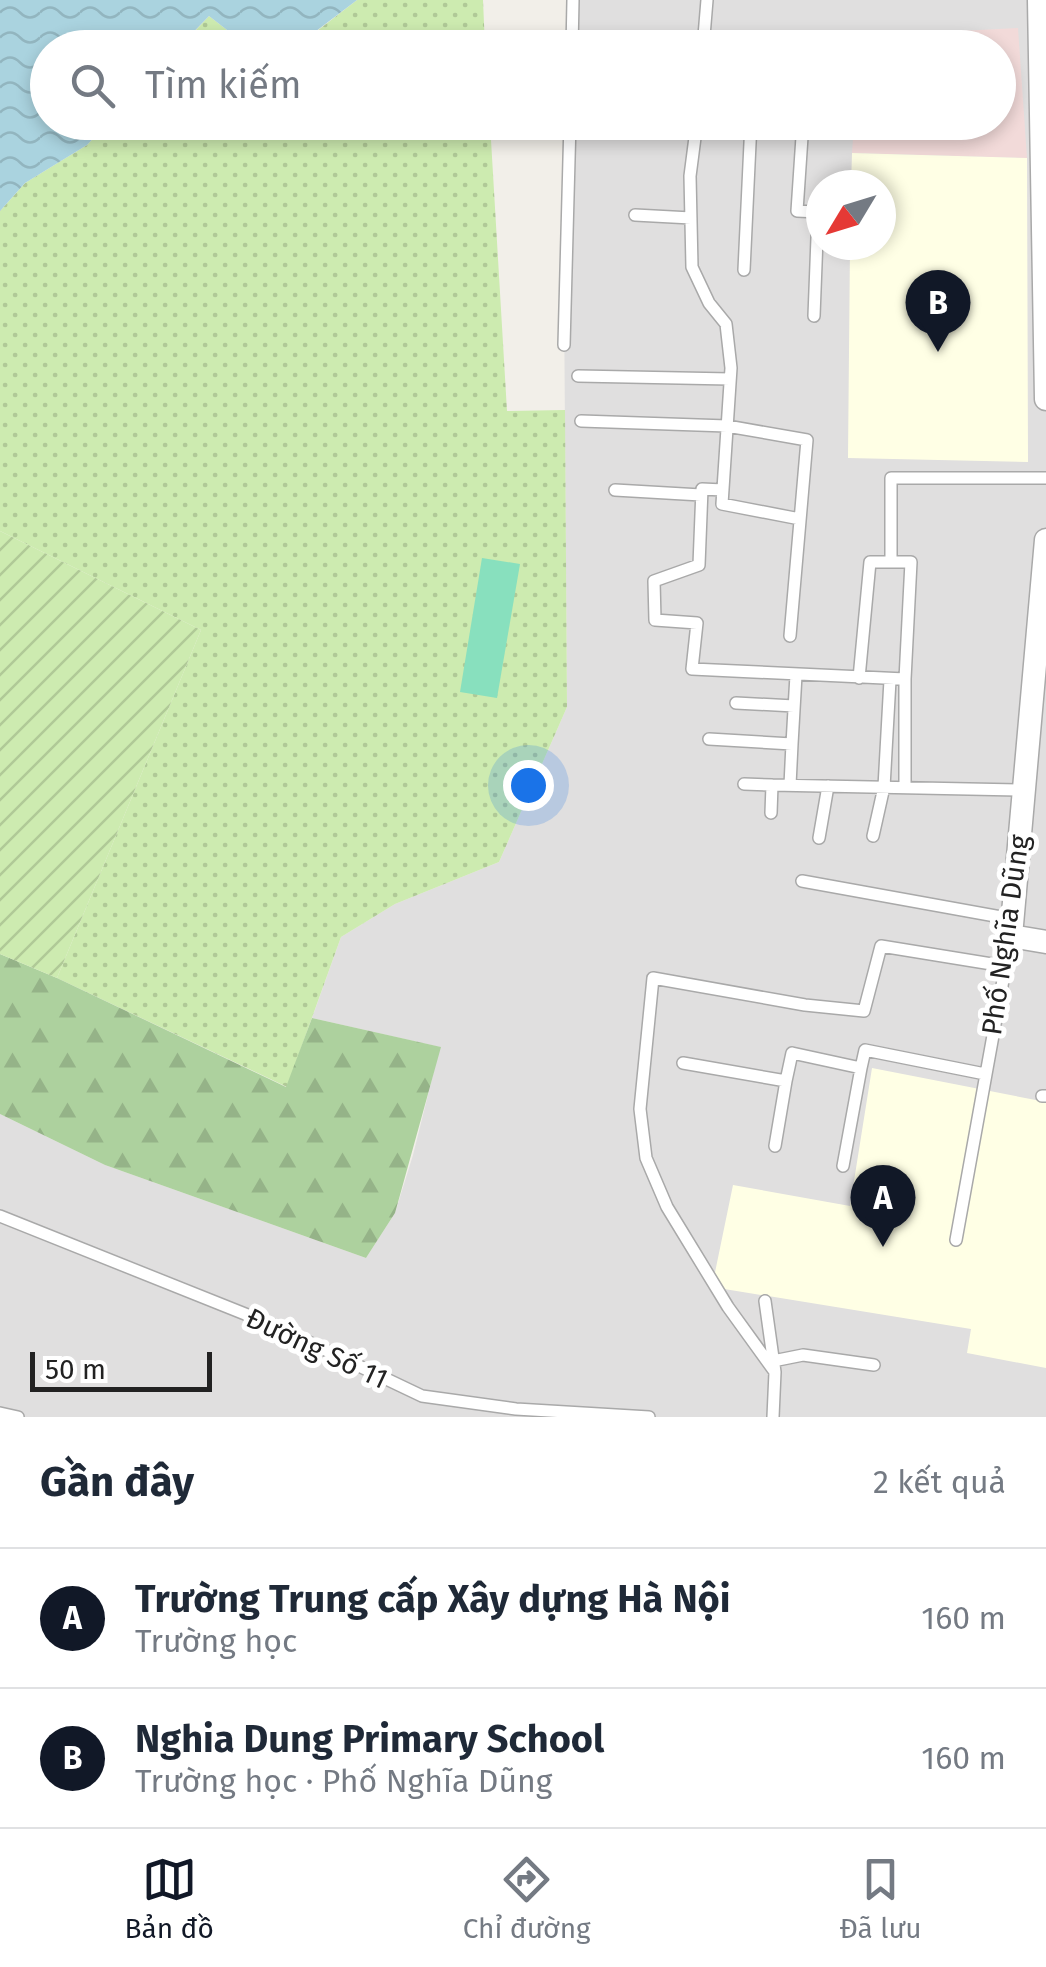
<!DOCTYPE html>
<html lang="vi">
<meta charset="utf-8">
<style>
body{margin:0;font-family:"Fira Sans",sans-serif;background:#f6f6f7;color:#1f2937}
.compass{position:absolute;left:806px;top:170px;width:90px;height:90px;border-radius:50%;background:#fff;box-shadow:0 5px 15px #0003;rotate:232deg}
.scale{position:absolute;left:30px;bottom:25px;width:182px;box-sizing:border-box;padding-left:10px;border:5px solid #222;border-top:0;font-size:28px;line-height:35px;white-space:nowrap;color:#222;-webkit-text-stroke:8px #fff;paint-order:stroke}
.you{position:absolute;left:528px;top:785px;width:35px;height:35px;margin:-25px;border:8px solid #fff;border-radius:50%;background:#1a73e8;box-shadow:0 0 0 15px #1a73e833}
.badge{display:grid;place-items:center;width:65px;height:65px;border-radius:50%;background:#111827;color:#fff;font-size:32px;font-weight:700}
.pin{position:absolute;translate:-50% -82px;filter:drop-shadow(0 2px 5px #0008)}
.pin::after{content:'';position:absolute;top:52px;width:35px;height:30px;background:inherit;clip-path:polygon(0 0,100% 0,50% 100%)}
.list{margin:0;padding:0;list-style:none}
h2{display:flex;justify-content:space-between;align-items:center;height:130px;margin:0;padding:0 40px;font-size:42px}
h2 small{font-size:32px;font-weight:400;color:#747a83}
.list li{display:grid;grid-template-columns:65px 1fr auto;gap:30px;align-items:center;box-sizing:border-box;height:140px;padding:0 40px;border-top:2px solid #e0e1e3}
.list b{display:block;font-size:38px;white-space:nowrap}
.list p{margin:0;font-size:32px;white-space:nowrap;color:#747a83}
.list em{font-size:32px;font-style:normal;color:#747a83}
.icon{flex:none;width:55px;height:55px;fill:none;stroke:currentColor;stroke-width:2;stroke-linecap:round;stroke-linejoin:round}
.map{position:relative;flex:none;width:1046px;height:1417px;overflow:hidden}
.search{position:absolute;background:#fff;box-shadow:0 5px 15px #0003;left:30px;right:30px;top:30px;height:110px;display:flex;align-items:center;gap:25px;box-sizing:border-box;padding:0 35px;border-radius:55px;color:#747a83;font-size:38px}
.sheet{height:410px;background:#fff}
nav{display:flex;justify-content:space-around;align-items:center;box-sizing:border-box;height:140px;border-top:2px solid #e0e1e3;background:#fff;font-size:28px;color:#747a83}
nav a{display:grid;justify-items:center;gap:5px}
nav .on{color:#111827}
.map>svg:first-child{display:block}
</style>
<div class="map">
<svg width="1046" height="1417" viewBox="0 0 1046 1417">
<defs>
<pattern id="grass-dots" width="8" height="8" patternUnits="userSpaceOnUse" patternTransform="scale(2.5)"><rect width="8" height="8" fill="#cdebb0"/><path d="M2 2h.1M6 6h.1" fill="none" stroke="#b0c997" stroke-width="1.8" stroke-linecap="round"/></pattern>
<pattern id="forest-firs" width="22" height="20" patternUnits="userSpaceOnUse" patternTransform="scale(2.5)"><rect width="22" height="20" fill="#add19e"/><path d="M5 1l3.5 6h-7zM16 11l3.5 6h-7z" fill="#95b388"/></pattern>
<pattern id="garden-furrows" width="10" height="10" patternUnits="userSpaceOnUse" patternTransform="scale(2.5)"><rect width="10" height="10" fill="#cdebb0"/><path d="M-1 1l2-2M0 10L10 0M9 11l2-2" fill="none" stroke="#b0c997"/></pattern>
<pattern id="water-waves" width="16" height="10" patternUnits="userSpaceOnUse" patternTransform="scale(2.5)"><rect width="16" height="10" fill="#aad3df"/><path d="M0 5q4-4 8 0t8 0" fill="none" stroke="#92b5bf"/></pattern>
</defs>
<rect width="100%" height="100%" fill="#f2efe9"/>
<path fill="#e0dfdf" fill-rule="evenodd" d="M573,0h473v1417h-1046v-303l105,51 261,93 29,-45 18,-58 27,-108 -128,-29 29,-81 54,-33 104,-42 68,-155 -3,-414 5,-170 429,-1v-74l-426,-1zM821,185h60v60h-60z"/>
<path fill="#f2dad9" d="M1018,28l9,130 -175,-5 2,-30 144,-1v-74l-138,-1 1,-11z"/>
<path fill="#ffffe5" d="M852,153l175,5 1,304 -180,-4 2,-213h31v-60h-30z
M872,1068l174,34v266l-79,-15 4,-24 -259,-42 21,-102 117,21z"/>
<path fill="url(#grass-dots)" d="M357,0h126l2,47 -190,1z
M209,16l40,31 -70,1z
M108,123h382l17,288 58,-1 2,297 -68,155 -104,42 -54,33 -54,150 -230,-109 144,-348 -201,-99v-320l25,-28 62,-38z"/>
<path fill="url(#forest-firs)" d="M0,954l57,24 229,109 26,-69 129,29 -46,166 -29,45 -261,-93 -105,-51z"/>
<path fill="url(#garden-furrows)" d="M0,531l201,99 -144,348 -57,-24z"/>
<path fill="#88e0be" d="M482,558l38,6 -23,134 -37,-6z"/>
<path fill="url(#water-waves)" d="M0,0h357l-62,47h-46l-40,-31 -30,31 -131,1v74l60,1 -21,22 -62,38 -25,28z"/>
<g fill="none" stroke-linecap="round" stroke-linejoin="round">
<g stroke="#a9a9a9" stroke-width="14">
<path id="service" d="M572,48l1,-48
M703,48l4,-48
M808,48l1,-5
M654,122l43,4
M697,122l-7,54 2,91 17,36 17,21 5,44 -9,136 78,15
M803,122l-6,89 21,1 -4,104
M635,215l56,3
M744,270l7,-148
M564,345l6,-223
M578,376l152,3
M581,421l146,5 80,14 -17,196
M615,490l86,5
M723,490l-21,-1 -3,76 -45,16 1,39 42,3 -5,46 213,10v108
M891,562v-84h155
M859,678l11,-116h41l-6,117
M736,703l58,3
M709,739l83,5 4,-69
M744,784l28,1
M790,785l2,-41
M771,813l1,-28 252,5
M873,836l11,-49 6,-107
M819,838l9,-52
M802,881l210,38
M683,1063l103,18 6,-28 69,15 4,-18 120,24
M1042,1096h4
M775,1146l11,-65
M843,1166l18,-98
M0,1216l275,110 147,70 94,13 133,8
M956,1240l55,-304
M765,1301l10,71 -2,45
M773,1361l30,-6 71,10
M775,1372l-47,-65 -61,-100 -21,-49 -6,-49 13,-131 152,27 59,6 17,-65 123,20
M0,1413l18,4"/>
</g>
<g stroke="#a9a9a9" stroke-width="25">
<path id="minor" d="M1039,0l7,399
M1046,540l-35,396 35,6"/>
</g>
<use href="#service" stroke="#fff" stroke-width="11"/>
<use href="#minor" stroke="#fff" stroke-width="22"/>
</g>
<g text-anchor="middle" stroke-width="10" stroke-linejoin="round" paint-order="stroke">
<g font-size="28" fill="#222" stroke="#fff">
<text transform="translate(1005 935) rotate(-82)" y="10">Phố Nghĩa Dũng</text>
<text transform="translate(317 1348) rotate(25)" y="10">Đường Số 11</text>
</g>
</g>
</svg>
<svg class="compass" viewBox="-18 -18 36 36"><path d="M0-13l5 13h-10z" fill="#e53935"/><path d="M0 13l5-13h-10z" fill="#747a83"/></svg>
<div class="scale">50 m</div>
<div class="you"></div>
<div class="pin badge" style="left:883px;top:1247px">A</div>
<div class="pin badge" style="left:938px;top:352px">B</div>
<div class="search"><svg class="icon" aria-label="search" viewBox="0 0 24 24"><circle cx="10" cy="10" r="6"/><path d="M15 15l6 6"/></svg>Tìm kiếm</div>
</div>
<section class="sheet">
<h2>Gần đây<small>2 kết quả</small></h2>
<ul class="list">
<li><span class="badge">A</span><div><b>Trường Trung cấp Xây dựng Hà Nội</b><p>Trường học</p></div><em>160 m</em></li>
<li><span class="badge">B</span><div><b>Nghia Dung Primary School</b><p>Trường học · Phố Nghĩa Dũng</p></div><em>160 m</em></li>
</ul>
</section>
<nav>
<a class="on"><svg class="icon" aria-label="map" viewBox="0 0 24 24"><path d="M3 6l6-2 6 2 6-2v14l-6 2-6-2-6 2zM9 4v14M15 6v14"/></svg>Bản đồ</a>
<a><svg class="icon" aria-label="directions" viewBox="0 0 24 24"><path d="M12 3l9 9-9 9-9-9zM9 14v-3h6M13 9l2 2-2 2"/></svg>Chỉ đường</a>
<a><svg class="icon" aria-label="saved" viewBox="0 0 24 24"><path d="M7 4h10v16l-5-4-5 4z"/></svg>Đã lưu</a>
</nav>
